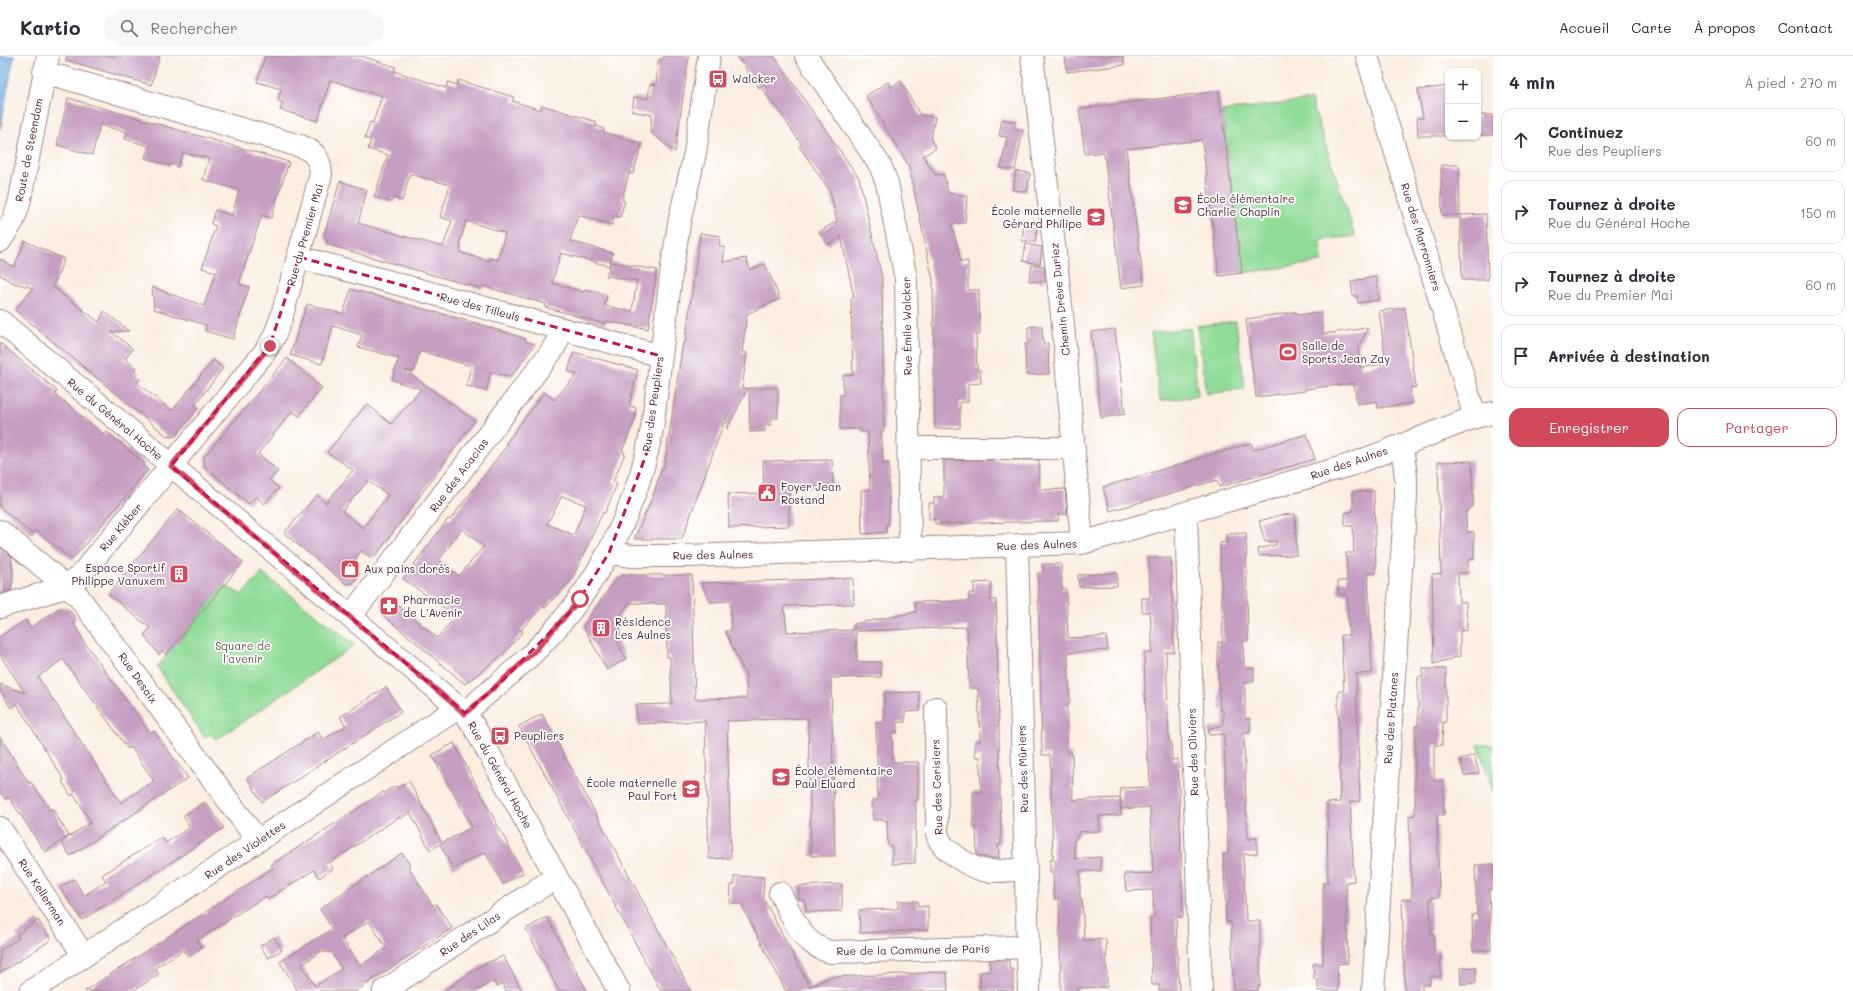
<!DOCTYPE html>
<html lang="fr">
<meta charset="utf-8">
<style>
body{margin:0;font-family:Mali,sans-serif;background:#f7f7f7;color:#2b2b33}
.controls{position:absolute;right:12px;top:12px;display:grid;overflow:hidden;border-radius:8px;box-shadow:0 1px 3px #0004}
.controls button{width:36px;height:36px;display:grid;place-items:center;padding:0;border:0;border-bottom:1px solid #e1e1e2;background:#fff;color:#2b2b33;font:20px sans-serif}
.stop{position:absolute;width:12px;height:12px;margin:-9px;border:3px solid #d1495b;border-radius:50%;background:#fff}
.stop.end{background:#d1495b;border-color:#fff;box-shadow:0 1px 4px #0008}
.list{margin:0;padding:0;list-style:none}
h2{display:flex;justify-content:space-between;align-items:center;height:52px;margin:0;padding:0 16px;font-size:17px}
h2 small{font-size:13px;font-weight:400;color:#7c7c81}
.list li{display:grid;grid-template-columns:26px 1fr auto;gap:12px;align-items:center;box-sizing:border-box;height:64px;margin:0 8px 8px;padding:0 8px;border:1px solid #e1e1e2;border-radius:12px}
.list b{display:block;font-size:15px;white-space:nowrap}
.list p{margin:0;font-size:13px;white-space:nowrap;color:#7c7c81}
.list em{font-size:13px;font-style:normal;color:#7c7c81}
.actions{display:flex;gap:8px;padding:12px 16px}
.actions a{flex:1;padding:9px 0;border:1px solid #d1495b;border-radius:12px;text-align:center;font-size:14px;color:#d1495b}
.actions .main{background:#d1495b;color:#fff}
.icon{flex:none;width:22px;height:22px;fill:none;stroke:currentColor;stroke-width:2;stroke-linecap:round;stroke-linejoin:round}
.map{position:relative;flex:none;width:1493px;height:935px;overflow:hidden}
header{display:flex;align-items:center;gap:24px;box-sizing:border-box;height:56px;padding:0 20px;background:#fff;border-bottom:1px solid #e1e1e2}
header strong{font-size:19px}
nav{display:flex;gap:22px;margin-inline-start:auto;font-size:14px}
.search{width:280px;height:36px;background:#f7f7f7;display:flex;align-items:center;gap:10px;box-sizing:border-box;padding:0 14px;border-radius:22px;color:#7c7c81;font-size:15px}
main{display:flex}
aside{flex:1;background:#fff}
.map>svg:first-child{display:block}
</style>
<header>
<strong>Kartio</strong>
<div class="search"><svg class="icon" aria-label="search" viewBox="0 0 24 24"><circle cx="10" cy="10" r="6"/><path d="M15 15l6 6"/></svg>Rechercher</div>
<nav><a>Accueil</a><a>Carte</a><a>À propos</a><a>Contact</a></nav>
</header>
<main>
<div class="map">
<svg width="1493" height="935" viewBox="0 0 1493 935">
<rect width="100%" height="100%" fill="#fff"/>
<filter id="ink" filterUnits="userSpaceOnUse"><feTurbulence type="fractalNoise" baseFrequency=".025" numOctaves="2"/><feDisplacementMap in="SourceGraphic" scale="8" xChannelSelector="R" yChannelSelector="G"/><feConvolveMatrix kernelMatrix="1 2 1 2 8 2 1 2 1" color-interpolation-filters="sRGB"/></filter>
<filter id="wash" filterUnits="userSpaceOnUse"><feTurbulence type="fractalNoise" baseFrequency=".012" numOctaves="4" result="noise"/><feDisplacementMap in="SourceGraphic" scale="16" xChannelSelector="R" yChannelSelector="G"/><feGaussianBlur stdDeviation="0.9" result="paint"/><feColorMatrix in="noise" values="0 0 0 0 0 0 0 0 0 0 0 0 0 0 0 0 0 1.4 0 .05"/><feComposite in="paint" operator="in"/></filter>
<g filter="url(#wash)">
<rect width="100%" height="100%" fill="#faeee0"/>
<path fill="#90db97" stroke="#6d7d61" d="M1311,44l44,136 -34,4 1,22 -80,11 -20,-162z
M1236,265l9,68 -39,5 -9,-68z
M1190,272l8,68 -38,5 -9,-68z
M262,517l93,72 -139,95 -5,-6 -6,4 -48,-71 67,-82 18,10z
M1478,689h15v46z"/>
<path fill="#72b2e6" stroke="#5e6888" d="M0,0h14l-14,74z"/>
<g id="blocks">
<path fill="#c69ec1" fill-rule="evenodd" d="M66,0h94l-9,29 -85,-25z
M265,0h96l35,11 -2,4 52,17 2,-6 9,3 1,-5 56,17 -2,4 29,9 1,-5 55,17 -1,4 8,3 -1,3 39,12 -9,30 -4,-1 -7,27 3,1 -5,16 -6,-1 -2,9 -34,-10 -8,26 43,12 -4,13 -48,-13 -9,30 32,9 1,-3 22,6 -3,11 28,5 5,-30 -31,-5 5,-14 46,8 -9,59 -42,-8 -1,3 -60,-17 1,-3 -64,-18v3l-153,-44 -5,-10 16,-54 27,9 -9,33 85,24 9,-26 -12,-4 10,-32 -40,-11 -8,27 -9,-3 -2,4 -17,-5 14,-42 -20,-6 3,-9 -6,-2 5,-16 3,1 9,-27 -52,-16 -12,41 -38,-11 3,-7 -5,-2 3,-12 -24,-7zM466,165l39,12 -7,27 -8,-2v3l-29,-8 -1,-11z
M666,0h23l-14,96 -25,-20 2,-17 -20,-4 2,-14 14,2 2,-15 6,1 2,-24z
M737,0h37l85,122 23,100 2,153h-3l2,32h6v62h-3l1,7 -25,2 -1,-44h9l-2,-58h-7v-3h-21v-34h3v-20h10l-2,-77h3l-13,-62 -13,9 -9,-13 18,-11 -7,-30 -31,-45 3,-1 -24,-35 -18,-24 -1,2z
M1065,0h58l1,9 -57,7z
M901,25l19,34 15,2 -4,22 5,9 -13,8 12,18 9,1 4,18 19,3 -2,27 -13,1 9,38 7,-1v29h11l1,45h-4l1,35h3l1,13 -13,1v18h-8v26l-25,1 -2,-150 -3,-12 -21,-101 -43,-70 22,-14 3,5z
M1448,30v50h-30l-1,-18h6l-5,-28z
M1219,35l23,182 -23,3 -17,-136 -76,9 18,136 -23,3 -17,-136 -19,2 -6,-45z
M68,42l221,64 -18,56 -9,-3 -14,41 -9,28 10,3 -16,52 -28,-8 1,-6 -52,-16 -2,-22 52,19 12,-34 -14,-4 14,-42 -5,-2 4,-14 17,6 7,-26 -36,-10 6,-22 -26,-5 -5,14 -7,-3 -1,2 -25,-8 4,-12 -24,-7 2,-7 -27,-7 -8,30 -35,-10z
M1478,59h15v20h-15z
M1002,63l14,3 -2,7 9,1 -8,40 -14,-2 6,-31 -8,-1z
M1441,109h18l1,50 26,-1 2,66h-26l-2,-65h-18z
M1016,115l14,2 -3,19 -14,-2z
M1024,166l14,1 -3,19 -13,-1z
M700,177l20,3 -1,10 6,2 -2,14 23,-4 4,12 15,-6 15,35 -33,15 -5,38 5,1 -5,35h6l-21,41v-15l-45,125h-48l18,-40 10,-31h2l19,-125h2z
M25,185l39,18 -11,28 46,35 5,-11 25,20 -17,1 21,17 -8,10 11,9 -2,3 7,7 -4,5 35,28 41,-51 10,8 -28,37 4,3 -23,28 -8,1 -153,-127 18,-22 -19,-5 -14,-8v-16l14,8z
M1026,188l16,3 -2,17 -17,-3z
M1032,209l12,1 1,16 -16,-1z
M1376,221l3,23 -21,3 -1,-7h-4l-2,-15z
M351,233l128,35 47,15 -1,2 10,3 -24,33 -20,-5 -5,19 -20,-5 5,-20 -51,-15 -6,21 -9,-2 70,51 -98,133 -5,4 -11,-7 -11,15 10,8 -7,9 -7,1 -62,-51 33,-38 9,8 27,-33 -26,-18 40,-48 24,20 30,-35 -29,-9 7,-22 -41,-11 4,-12 -29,-9 -11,38 -32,-9 17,-51 36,10zM368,425l20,14 -25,33 -21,-17z
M1405,252l11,79 -6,1 3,15 -35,5 -1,-7 -20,3 -3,-21 -49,6v2l-49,6 -10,-78 50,-7 1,3 24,-3 2,22 45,-6 -10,19 3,21 25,-5 -7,-52z
M1042,270l1,18 5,-1 1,31 -23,1 -1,-31h3v-17z
M1115,273l10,85 -24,4 -10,-86z
M0,287l57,48 -2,3 49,41 3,-3 38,32 -3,2 6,4 -76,90 -36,-30 -4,4 -32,-27z
M574,296l64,18 -9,35 7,3 -1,11 -13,32 3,2 -12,29 4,2 -12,29 -2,-1 -31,67 -27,29 -2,-2 -22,24 2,2 -21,23 -37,29 -83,-70 -1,-8 7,-9 49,41 19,-22 -53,-37 45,-60 2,1 48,-63 10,-13 -2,-1 38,-51 10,8 23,-26 -9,-3zM562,440l24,9 -12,30 -27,-11zM462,473l22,17 -25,30 -20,-16z
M287,302l35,30 -23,28 -7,-5 -34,43 20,17 -9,9 10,8 -15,16 -8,-8 -7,8 -44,-37 -1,-10z
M749,332h29v30h-7v7h-6v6l-15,1z
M1307,378l8,25 -96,28 -2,-7 -107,31 -7,-24 148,-44 2,7z
M832,404l1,27 -44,1v38l-60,2 -1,-34 36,-1 -1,-32z
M944,404h95l1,30 25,-1 2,25h-9v7l-123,3v-5l-6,1v-17h5v-6h10z
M1472,405l1,44 -7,7v6l1,14h7v27l-6,1v13h-10l1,29h7l1,28 -7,1v25l-26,8 -2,-90h9l-3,-112z
M1374,435l2,82h-8l4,100 -16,1 4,127 -10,1 4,79 -8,1 2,81 -11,1 1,27h-20v-12h-4l-1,-15h10v-81h5l-1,-80 13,-1 -2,-110 6,-2 -3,-55h8l-2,-41h-9v-13h9l-1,-28h8l-1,-27h-8v-13l8,-2v-19z
M178,453l65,53 -77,93 -4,-4 -3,4 -15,-20 6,-7 -42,-34z
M1295,458l2,41 -38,1 -1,-7 18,-4v-4l-11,1 -6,-21 22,-6z
M1246,477l2,108h-5l1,27h10v14l-9,1v36l5,-1v15h-6l2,70 2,36 9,-1v16h-14l3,67h14v65h-2v5h-24l-3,-69h-5l-1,-33 -2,-35h5l-4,-120 -15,1 -1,-6 15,-4v-15h-3l-2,-47v-21h5l-3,-99 7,-1 -1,-8z
M0,491l11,9 2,18 -2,16 -11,4z
M1149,502h22l3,94h-8l3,89h2l1,19 6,-1 5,158h-7l3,74h-20v-6h-7l-2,-68h4l-1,-27 -27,1 -2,-17 29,-1 -3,-66 -29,2 -1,-21 30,-1 -1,-27h-2l-3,-107h8v-15l-2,-26h-8v-14h8z
M1042,508h19l1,25h4l2,49 38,-2 2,14 -40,3 2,51h-3v49h5l1,47 47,-2 1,17 -22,1 1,15 -20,1 -6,9 1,18 25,-2 1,14h-21v28l2,-1 2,42 22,-1 1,48 -29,1v3h-17l-2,-92h-5l-1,-27h-3v-12h3l-3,-105h-8l-4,-182h5z
M1117,517v13l-38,1 -1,-12z
M624,519h68l3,124 52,-1 -1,-22 -21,-45h6l-1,-30 -20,1 -9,-19 152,-5 1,26 -70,2 3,26 67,-2v-6l62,-12 -1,-10 54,-1v-8h5v-10l17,-1v18h5l1,27 4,218h-3l1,13h-10l-12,-3 -1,-28h-3v-35h8l-1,-35h-5v-16h5l-2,-53h-9l-2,-61 -111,4 1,31h24v15l-50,1 4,178h-24l-3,-138 -81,3 4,137 -22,1 -4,-138 -68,3 -1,-19 36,-1 -2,-47h-3l-1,-53 -37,-1 -11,16 4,3 -6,8 4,9 -3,2 9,18 -19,11 -24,-44 32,-46z
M59,552h7l5,4 5,7 -3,3 12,21 65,90 4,-2 34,47 -118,78 -9,-14 30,-20 -18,-28 -2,2 -9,-15 2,-1 -47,-76 -6,4 -11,-18v-6l25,9 -25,-38v-19l26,-16 4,8zM63,603l65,90 3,-2 23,34 -33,22 -83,-126z
M1423,613h23v53h-3l-1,23h-8v36h9l1,34h-7l2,82 -9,1 1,36h2l1,17h6l1,25h-11v9h-8v6h-17l-3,-92h10l-3,-83 6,-1v-89h3v-49h5z
M386,631l15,25 -139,90 -15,-24 71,-46 5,8 23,-14 -6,-9z
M919,636l1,19 -15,1v10h-8v11h-5l1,29h25v38h-2l-1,63 -23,1v-18h-4l-1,-26h-14l-1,-20h6l-2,-78h8v-29z
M542,658l149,277h-30l-142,-265z
M0,681l29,46 2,-1 19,28 2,-2 17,28 -24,16 -36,-55 -4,2 -5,-7z
M454,687l69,130 -20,11 -18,-32 -32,17 -13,-25 -10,6 -20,-38 -10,7 -1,-2 -70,46 4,6 -14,9 -5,-8 -46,29 -2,-3 -27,17 -42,28 5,6 -14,10 -5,-7 -28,18 4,6 -26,17h-48l188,-123 -2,-3 112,-73 1,1 11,-7 2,2 12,-7 33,62 30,-16 -40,-72z
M1474,699l5,18 -15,3 -4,-17z
M205,746l19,26 -142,92 -22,-32 14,-9 10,17 22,-15 -4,-6 60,-38 4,6 24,-16 -7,-11z
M402,797l8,12 -2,1 25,40 3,-2 16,24 -96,63h-58l-18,-29 52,-33 -12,-20zM369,865l17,27 -26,18 -18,-28zM320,896h11l11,17 -27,17 -13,-21z
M1493,808v25h-4l2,61h-18l-1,-35 5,-1 -2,-49z
M734,820l30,1 -1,21 47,89 20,-10 117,-5 1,19h-162l-45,-87 -11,-1 1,-18h3z
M842,828v27l-36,1 -1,-12h-6v-14z
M898,845h20v6l10,-1v24l-68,3 -1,-23 39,-1z
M547,861l40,74h-28l-33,-62z
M38,864l13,20 -51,33v-23l19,-12 -3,-3z
M274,881l8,13 -14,8 -8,-12z
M503,900l19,35h-16l-4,-8 -5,4 -4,-6 -16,10h-34l39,-26z
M990,904h19v9h4v22l-33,-1v-18l10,-1z
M1476,911v16l-15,1 -1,-16z"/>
</g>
</g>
<g filter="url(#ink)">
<use href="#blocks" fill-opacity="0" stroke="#a28686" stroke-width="1"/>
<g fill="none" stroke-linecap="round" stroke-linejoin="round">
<g stroke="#a28686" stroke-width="24">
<path id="minor" d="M806,0l74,109 7,18 19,96 4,271
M1032,0l30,258 20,229
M1367,0l108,361
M0,185l13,-20 6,-17 29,-148
M299,201l362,99
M0,265l465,392 10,15 144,263
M909,392h165
M1186,457l15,478
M0,475l78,65 180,245
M1017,490l12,445
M609,497l23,3h53l397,-13 271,-79 122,-47 18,-4
M0,551l61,-19 18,-11 185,-224 10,-16 7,-18 40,-145c-1,-15 -6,-23 -21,-28l-256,-74
M350,561l201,-265 6,-10 4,-13
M936,652l1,125c2,10 8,15 16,21 30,23 38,17 73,15
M465,657c23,-21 48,-40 70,-62 61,-61 101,-138 117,-222l20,-162 8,-49 15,-65 14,-97
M0,772l84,128
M780,837c13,25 21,51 50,59l198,-5
M31,935l427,-283
M384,935l172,-114
M1373,935l33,-495v-19l-4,-32"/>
</g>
<use href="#minor" stroke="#fff" stroke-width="22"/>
</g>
</g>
<g fill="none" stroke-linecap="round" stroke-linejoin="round" filter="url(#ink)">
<path stroke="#d1495b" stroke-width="5" d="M270,290l-99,120 294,248 71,-64 44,-51"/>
</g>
<path fill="none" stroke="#c2185b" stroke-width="3" stroke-dasharray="8 5" stroke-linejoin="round" d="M299,201l362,99 -15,99 -37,98 -36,56 -71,72 -37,32 -294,-247 99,-121z"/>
<defs>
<g id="bus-square" transform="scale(1)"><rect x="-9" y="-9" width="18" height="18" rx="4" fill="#d1495b" stroke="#fff"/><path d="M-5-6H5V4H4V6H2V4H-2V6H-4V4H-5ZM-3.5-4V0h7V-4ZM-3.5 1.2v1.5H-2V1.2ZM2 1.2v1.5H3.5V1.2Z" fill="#fff"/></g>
<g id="school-square" transform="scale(1)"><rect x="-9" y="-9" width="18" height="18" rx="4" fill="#d1495b" stroke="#fff"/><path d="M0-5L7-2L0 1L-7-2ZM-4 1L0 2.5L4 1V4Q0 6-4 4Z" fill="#fff"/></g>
<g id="stadium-square" transform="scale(1)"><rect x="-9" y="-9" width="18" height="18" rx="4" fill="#d1495b" stroke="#fff"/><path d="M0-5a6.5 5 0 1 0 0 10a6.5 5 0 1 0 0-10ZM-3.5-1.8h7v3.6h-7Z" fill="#fff"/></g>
<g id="civic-square" transform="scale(1)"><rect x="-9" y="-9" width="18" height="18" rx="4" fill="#d1495b" stroke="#fff"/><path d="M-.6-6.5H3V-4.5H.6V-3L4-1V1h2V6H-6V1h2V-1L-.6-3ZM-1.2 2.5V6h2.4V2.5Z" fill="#fff"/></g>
<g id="shop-square" transform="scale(1)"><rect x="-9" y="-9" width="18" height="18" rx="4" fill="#d1495b" stroke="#fff"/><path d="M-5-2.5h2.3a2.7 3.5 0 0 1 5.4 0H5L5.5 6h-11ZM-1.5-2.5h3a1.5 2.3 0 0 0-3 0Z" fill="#fff"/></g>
<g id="building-square" transform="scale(1)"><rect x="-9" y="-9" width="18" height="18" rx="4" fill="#d1495b" stroke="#fff"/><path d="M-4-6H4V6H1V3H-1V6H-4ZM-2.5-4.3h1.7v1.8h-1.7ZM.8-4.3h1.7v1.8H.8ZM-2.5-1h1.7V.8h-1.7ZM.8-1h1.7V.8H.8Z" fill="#fff"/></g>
<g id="pharmacy-square" transform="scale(1)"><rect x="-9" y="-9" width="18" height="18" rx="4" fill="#d1495b" stroke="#fff"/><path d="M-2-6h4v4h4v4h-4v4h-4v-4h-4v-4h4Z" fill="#fff"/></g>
</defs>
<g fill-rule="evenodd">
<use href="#bus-square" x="718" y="23"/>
<use href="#school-square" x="1183" y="149"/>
<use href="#school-square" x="1096" y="161"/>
<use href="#stadium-square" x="1288" y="296"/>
<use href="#civic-square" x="767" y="437"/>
<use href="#shop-square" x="350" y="513"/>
<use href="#building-square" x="179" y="518"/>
<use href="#pharmacy-square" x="389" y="550"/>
<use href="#building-square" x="601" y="572"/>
<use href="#bus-square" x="500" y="680"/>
<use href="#school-square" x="781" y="721"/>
<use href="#school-square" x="691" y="733"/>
</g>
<g text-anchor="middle" stroke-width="3.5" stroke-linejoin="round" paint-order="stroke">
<g font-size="11" fill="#4a1f2b" stroke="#fff" text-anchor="start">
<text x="732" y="27">Walcker</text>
<text x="1197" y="147">École élémentaire<tspan x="1197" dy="13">Charlie Chaplin</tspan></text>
<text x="1082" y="159" text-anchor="end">École maternelle<tspan x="1082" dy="13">Gérard Philipe</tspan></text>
<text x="1302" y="294">Salle de<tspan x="1302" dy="13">Sports Jean Zay</tspan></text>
<text x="781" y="435">Foyer Jean<tspan x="781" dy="13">Rostand</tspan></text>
<text x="165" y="516" text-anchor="end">Espace Sportif<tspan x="165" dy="13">Philippe Vanuxem</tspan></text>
<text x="364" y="517">Aux pains dorés</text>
<text x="403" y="548">Pharmacie<tspan x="403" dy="13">de L'Avenir</tspan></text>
<text x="615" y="570">Résidence<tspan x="615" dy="13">Les Aulnes</tspan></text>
<text x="514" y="684">Peupliers</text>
<text x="795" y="719">École élémentaire<tspan x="795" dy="13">Paul Eluard</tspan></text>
<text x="677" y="731" text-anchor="end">École maternelle<tspan x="677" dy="13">Paul Fort</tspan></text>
</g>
<g font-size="11" fill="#4a1f2b" stroke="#fff">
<text transform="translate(29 94) rotate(-79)" y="4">Route de Steendam</text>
<text transform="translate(305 179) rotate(-74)" y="4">Rue du Premier Mai</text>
<text transform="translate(1421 181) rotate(73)" y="4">Rue des Marronniers</text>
<text transform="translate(1060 243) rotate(-96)" y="4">Chemin Drève Duriez</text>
<text transform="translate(480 251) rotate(15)" y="4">Rue des Tilleuls</text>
<text transform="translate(907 270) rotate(-91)" y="4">Rue Émile Walcker</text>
<text transform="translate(653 348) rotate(-82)" y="4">Rue des Peupliers</text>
<text transform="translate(115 363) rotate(40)" y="4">Rue du Général Hoche</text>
<text transform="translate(1349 407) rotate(-19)" y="4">Rue des Aulnes</text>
<text transform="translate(459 419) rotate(-53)" y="4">Rue des Acacias</text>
<text transform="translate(121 471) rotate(-50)" y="4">Rue Kléber</text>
<text transform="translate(1037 489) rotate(-2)" y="4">Rue des Aulnes</text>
<text transform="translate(713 499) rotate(-1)" y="4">Rue des Aulnes</text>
<text transform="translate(138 622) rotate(55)" y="4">Rue Desaix</text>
<text transform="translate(1391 662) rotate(-86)" y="4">Rue des Platanes</text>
<text transform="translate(1193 696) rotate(-92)" y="4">Rue des Oliviers</text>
<text transform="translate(1023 713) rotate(-92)" y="4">Rue des Mûriers</text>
<text transform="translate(500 719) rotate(61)" y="4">Rue du Général Hoche</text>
<text transform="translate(937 731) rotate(-92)" y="4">Rue des Cerisiers</text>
<text transform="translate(245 794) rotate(-34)" y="4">Rue des Violettes</text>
<text transform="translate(42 836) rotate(57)" y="4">Rue Kellerman</text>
<text transform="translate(470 878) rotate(-34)" y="4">Rue des Lilas</text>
<text transform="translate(913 894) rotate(-1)" y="4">Rue de la Commune de Paris</text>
</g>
<g font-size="11" fill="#5f574b" stroke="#fff">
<text x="243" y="594">Square de<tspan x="243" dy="13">l'avenir</tspan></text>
</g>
</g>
</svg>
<div class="controls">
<button>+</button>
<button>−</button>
</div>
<div class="stop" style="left:580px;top:543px"></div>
<div class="stop end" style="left:270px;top:290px"></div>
</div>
<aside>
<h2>4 min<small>À pied · 270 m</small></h2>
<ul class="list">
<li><svg class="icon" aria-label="ahead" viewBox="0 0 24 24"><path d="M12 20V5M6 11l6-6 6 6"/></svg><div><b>Continuez</b><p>Rue des Peupliers</p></div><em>60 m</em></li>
<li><svg class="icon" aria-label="right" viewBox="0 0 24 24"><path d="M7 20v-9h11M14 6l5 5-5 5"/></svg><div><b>Tournez à droite</b><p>Rue du Général Hoche</p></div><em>150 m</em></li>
<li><svg class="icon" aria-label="right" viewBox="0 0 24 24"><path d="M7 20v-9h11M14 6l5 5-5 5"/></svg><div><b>Tournez à droite</b><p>Rue du Premier Mai</p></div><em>60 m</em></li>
<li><svg class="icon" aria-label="arrive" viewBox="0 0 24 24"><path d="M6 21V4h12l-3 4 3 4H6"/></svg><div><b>Arrivée à destination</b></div></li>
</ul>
<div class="actions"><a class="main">Enregistrer</a><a>Partager</a></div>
</aside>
</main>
